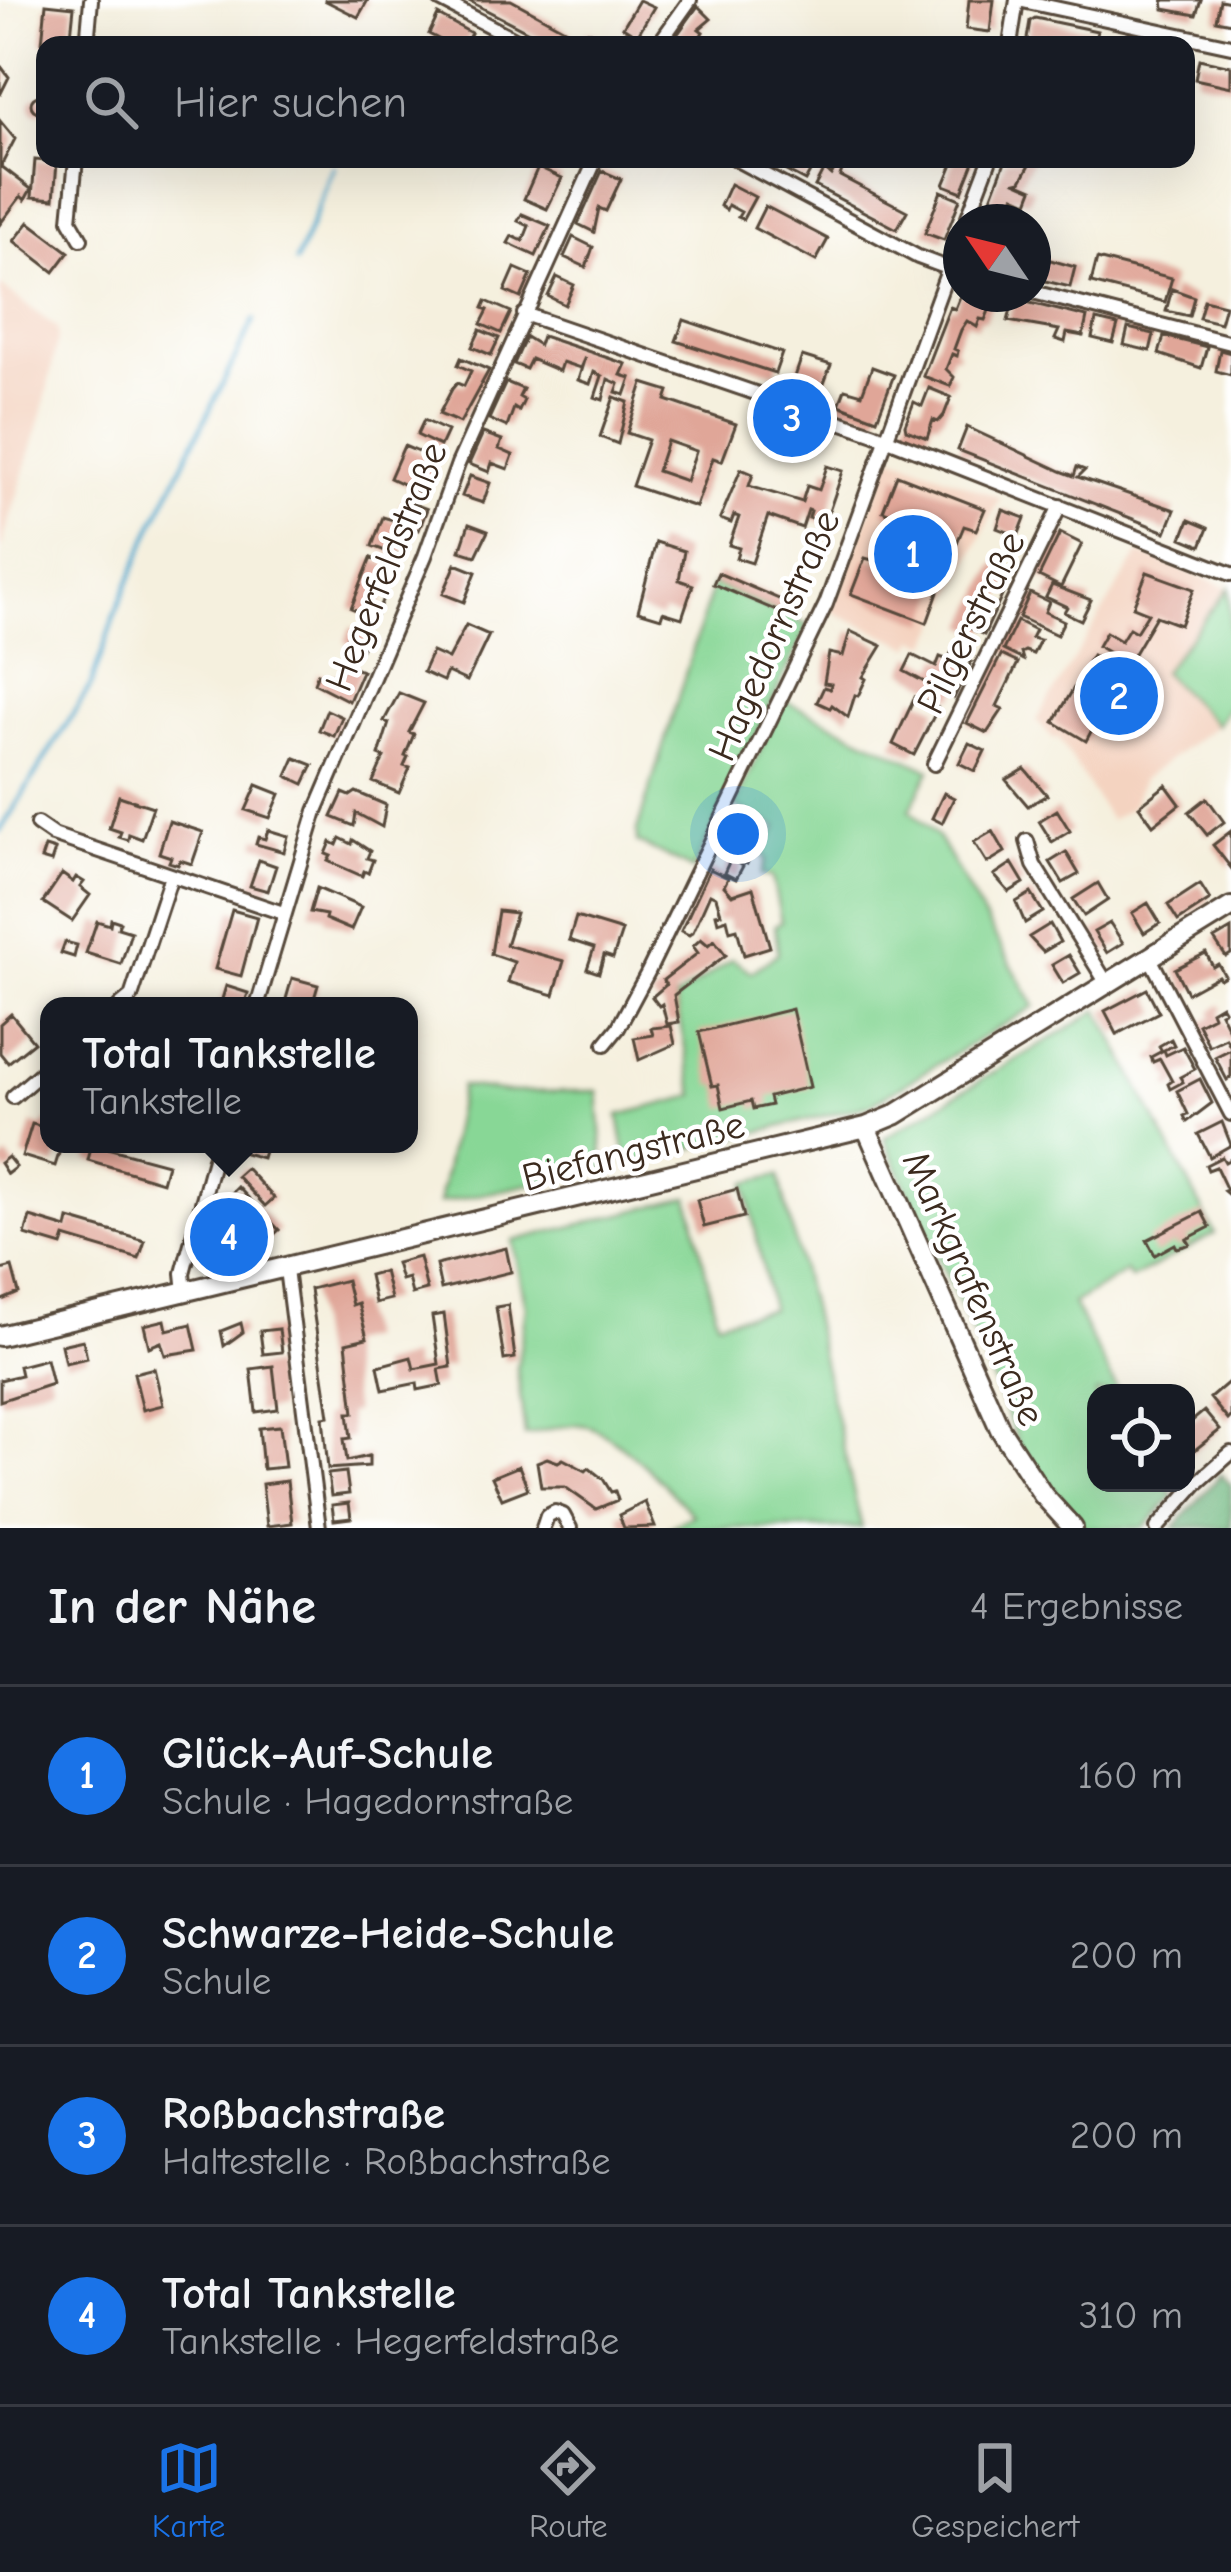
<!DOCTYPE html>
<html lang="de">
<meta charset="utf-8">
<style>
body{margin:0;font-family:"Comic Neue",sans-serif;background:#242831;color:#f1f3f6}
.controls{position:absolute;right:36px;bottom:36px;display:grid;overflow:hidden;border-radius:24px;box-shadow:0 12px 48px #0002}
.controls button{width:108px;height:108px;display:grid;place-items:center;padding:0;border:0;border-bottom:3px solid #363941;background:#171b24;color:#f1f3f6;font:60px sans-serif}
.compass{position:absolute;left:943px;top:204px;width:108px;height:108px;border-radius:50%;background:#171b24;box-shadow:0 12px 48px #0002;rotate:305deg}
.you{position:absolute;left:738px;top:834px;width:42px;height:42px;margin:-30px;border:9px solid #fff;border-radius:50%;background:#1a73e8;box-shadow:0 0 0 18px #1a73e833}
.badge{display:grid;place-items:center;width:78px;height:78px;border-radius:50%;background:#1a73e8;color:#fff;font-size:39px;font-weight:700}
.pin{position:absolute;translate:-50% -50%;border:6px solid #fff;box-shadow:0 3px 12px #0006}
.popup{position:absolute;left:40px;top:997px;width:378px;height:156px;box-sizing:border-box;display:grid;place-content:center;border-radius:24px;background:#171b24;filter:drop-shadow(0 3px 9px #0005);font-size:39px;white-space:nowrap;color:#9ea1a6}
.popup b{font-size:45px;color:#f1f3f6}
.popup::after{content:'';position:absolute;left:50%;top:100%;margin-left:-24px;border:24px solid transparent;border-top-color:#171b24}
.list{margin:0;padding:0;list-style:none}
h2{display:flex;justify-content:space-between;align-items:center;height:156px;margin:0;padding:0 48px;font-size:51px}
h2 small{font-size:39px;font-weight:400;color:#9ea1a6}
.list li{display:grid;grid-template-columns:78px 1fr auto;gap:36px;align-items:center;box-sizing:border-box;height:180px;padding:0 48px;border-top:3px solid #363941}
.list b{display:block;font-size:45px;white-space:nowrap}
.list p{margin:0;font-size:39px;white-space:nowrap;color:#9ea1a6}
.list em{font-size:39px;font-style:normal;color:#9ea1a6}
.icon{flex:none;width:66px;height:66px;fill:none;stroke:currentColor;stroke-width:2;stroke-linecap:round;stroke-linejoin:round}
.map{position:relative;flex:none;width:1231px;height:1528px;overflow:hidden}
.search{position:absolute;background:#171b24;box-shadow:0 12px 48px #0002;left:36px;right:36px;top:36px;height:132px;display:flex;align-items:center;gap:30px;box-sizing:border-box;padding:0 42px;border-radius:24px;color:#9ea1a6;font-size:45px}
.sheet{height:876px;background:#171b24}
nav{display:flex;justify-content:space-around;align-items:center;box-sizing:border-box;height:168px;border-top:3px solid #363941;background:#171b24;font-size:33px;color:#9ea1a6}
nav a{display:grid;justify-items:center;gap:6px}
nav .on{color:#1a73e8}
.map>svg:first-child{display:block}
</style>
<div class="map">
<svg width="1231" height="1528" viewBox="0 0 1231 1528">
<rect width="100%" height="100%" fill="#fff"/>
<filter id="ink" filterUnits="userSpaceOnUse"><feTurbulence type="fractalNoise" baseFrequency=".00833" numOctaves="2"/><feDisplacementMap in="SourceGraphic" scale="24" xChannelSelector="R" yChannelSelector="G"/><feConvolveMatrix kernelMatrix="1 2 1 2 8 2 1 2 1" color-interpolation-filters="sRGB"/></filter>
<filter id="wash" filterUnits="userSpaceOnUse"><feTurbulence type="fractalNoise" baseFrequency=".004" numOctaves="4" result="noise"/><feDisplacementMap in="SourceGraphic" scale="48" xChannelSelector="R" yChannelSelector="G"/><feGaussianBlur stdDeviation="2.7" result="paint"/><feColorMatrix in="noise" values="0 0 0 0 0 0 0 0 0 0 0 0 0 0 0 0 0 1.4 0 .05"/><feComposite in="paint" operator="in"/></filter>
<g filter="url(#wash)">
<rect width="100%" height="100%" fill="#f5f0de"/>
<path fill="#f4d3c0" d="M0,285l57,43 1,9 -15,74 -43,141z
M892,455l108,43 -71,146 -13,-5 -4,8 -81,-36z
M1139,553l90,35 -67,84 54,53 -73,54 -12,28 -21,14 -52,-84 -4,2 -18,-19z"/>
<path fill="#88d796" stroke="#62805a" stroke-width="3" d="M713,584l95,41 -115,245 -56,-28v-11z
M1229,588l2,115 -15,22 -54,-53z
M783,700l147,70 -20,40 29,29 96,167 -166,99 -242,59 -8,-49 76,-19 -20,-97 57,-40 20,13 26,-19 -3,-28 6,-3 -9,-45 -11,-2 6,-16 -4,-3 14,-29 -42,-21z
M1099,1010l116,224 -84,45 -5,-7 -53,32 46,89h-23v90h70l7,13 -29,32h-59l-19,-15 -44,-60 -38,-95 -100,-220z
M461,1086l46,6 91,-1 6,78 -165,34z
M779,1175l83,353h-195l26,-13c-21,-23 -80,-87 -111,-90 -16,-2 -40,7 -57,10l-8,-66 9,-62 -13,-66 176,-44 28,124 54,-12 -25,-126z"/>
<path fill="#6eb87f" stroke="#54714e" stroke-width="3" d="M1221,1474l10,11v43h-57z"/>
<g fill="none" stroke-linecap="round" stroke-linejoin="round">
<path stroke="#4fa9cd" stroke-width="4.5" d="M296,262l38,-95
M0,831l91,-146 24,-71 40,-93 99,-201"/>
</g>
<g id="blocks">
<path fill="#e0a698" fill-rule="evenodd" d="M324,0h44l-10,17z
M467,0h44l61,33 -7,12h-11z
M639,0l15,7 -17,29 -14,-9z
M969,0h25l-4,32 -24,-3z
M1163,0h38l-5,15 -32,-6z
M1220,0l11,2v21l-15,-3z
M46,4l28,3 -4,38 -28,-2z
M698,6l13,13 -12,10 4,3 -8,13h-25z
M438,15l33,18 -6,12h-15l-21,-11z
M1035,18l62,13 -3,14h-35l-12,-5 -1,5h-20l4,-24z
M588,31l14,7 13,7h-35z
M1199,59l32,7v21l-36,-8z
M0,65l9,12 -9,18z
M31 104a8 8 0 1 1 16 0a8 8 0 1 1-16 0Z
M0,121l15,18 -14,27 30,23 -6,11 -4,-4 -21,28z
M771,159h46l-12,22 -36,-19z
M955,159h20l-13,33 -18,-7z
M1006,159h27l-12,22 -4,1 16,7 -5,13 -14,-6 -11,26h-21z
M35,160l22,2 -3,37 -22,-2z
M538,167l24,11 -15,31 -23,-10z
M836,167l6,3 -2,6 67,35 -10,18 -82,-43 9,-17 7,6z
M602,171l19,8 -15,32 -7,-3 -5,24 -16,-8z
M730,184l25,13 -12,22 -5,-2 3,-5 -13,-7 -2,5 -6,-4z
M941,191l19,8 -16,41 -19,-7z
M765,206l63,33 -12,22 -62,-33z
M522,214l28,12 -14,30 -28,-13 4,-7 11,5 6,-15 -11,-5z
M29,222l40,30 -15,20 -40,-31z
M573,237l20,10 -7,20 -22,-10z
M1033,255l42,12 -5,20 -37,-9z
M1097,259l75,19 -7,24 -74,-19z
M515,268l16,7 -10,23 -16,-7z
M557,277l17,8 -9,20 -17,-9z
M1172,289l22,8 -5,19 -23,-5z
M961,294l33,5 -9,21 -5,-1 -3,8 -10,-6 -6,9 -7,19 4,2 -1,5 -5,-2 -6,15 8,8 -4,9 -27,-10 27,-69 5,2z
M1014,299l73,18 -4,19 -16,-3 -2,9 -10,-3 4,-9 -51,-9z
M1204,300l21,5 -5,18 -21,-5z
M486,301l25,11 -10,21 -20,-9 7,-14 -5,-2z
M684,320l98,33 -7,20 -99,-32z
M1096,320l22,5 -5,18 -21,-5z
M1128,328l26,6 -4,17 -26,-6z
M480,330l19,8 -8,17 -19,-8z
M542,336l84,28 -5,11 10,3 -6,17 -9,-3 3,-8 -11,-5 -5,21 -8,-3 7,-21 -8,-4 -4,12 -12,-4 7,-23 -5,11 -18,-6 -3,9 -28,-12 -5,10 -12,-5 12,-27 13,8z
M1164,336l43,11 -6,21 -42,-14z
M1220,350l11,3v22l-15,-4z
M802,356l29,9 -9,24 -28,-9z
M461,358l28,12 -29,53 -21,-9 13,-25 5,-6 7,3 7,-15 -13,-6z
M872,367l22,8 -17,44 -38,-14 6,-16 17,5z
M506,382l17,7 -4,8 5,3 -5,11 -5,-3 -7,19 -18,-8z
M643,383l26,8 -3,9 70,24 -14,37 -9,-3 -17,49 -64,-21 16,-46 -21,-7zM667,441l29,10 -10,30 -29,-10z
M929,388l22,9 -7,18 -6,7 -5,-2 -6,18 -21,-8 -1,-5 9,-23 8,4z
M614,397l14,5 -10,42 -18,-7z
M424,420l23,11 -7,15 -23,-11z
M967,427l94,44 13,5 3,-9 8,3 -7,7 97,33 -9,22 -208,-82z
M483,433l19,7 -3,9 14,6 -5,14 -16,-6 -3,9 -20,-8z
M404,446l31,13 -6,13 6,2 -4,8 -5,-2 -6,12 -30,-14z
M827,466l16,5 -18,52 -16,-5 2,-7 -3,-1 -6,18 -34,-12 -16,47 -16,-5 3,-10 -10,-3 10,-28 -5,-2 -3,8 -11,-4 21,-50 12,5 -4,12 53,16 5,-16 12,4z
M897,475l88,34 -9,21 -12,-4 -8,19 -36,-15 8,-19 -15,-5 -2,5 -4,-2 -4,10 -20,-8z
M470,476l20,7 -7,20 -21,-7z
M403,500l24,9 -8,21 -7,-2 -11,29 -29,-11 11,-29 13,4z
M1003,510l22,8 -7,18 -21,-8z
M1189,520l19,8 -7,18 -19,-8z
M469,524l19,7 -12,25 -16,-5z
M1060,533l22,11 -21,43 -22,-11z
M656,542l28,9 -5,29 14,5 -11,33 -19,-6 -2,6 -23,-7z
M371,558l24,10 -20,50 -24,-10z
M865,558l39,11 -2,4 38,14 -13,36 -76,-29z
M995,563l18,9 -29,63 -18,-9z
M456,564l20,8 -12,30 -21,-8z
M1147,572l47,17 -14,36 -24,-9 -33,56 16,10 -3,5 5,3 -7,10 -20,-11 -28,52 -32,-19 21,-36 15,8 8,-14 -15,-9 9,-16 16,9 5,-9 -15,-9 8,-14 15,9 8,-13 7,4 12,-19 -15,-6z
M718,573l82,35 -4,11 -83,-35z
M1052,585l39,15 -10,20 -17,-8 3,-5 -21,-10z
M1030,593l19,9 -4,10 19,9 -7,14 -38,-18z
M1017,621l18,9 -4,8 9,2 -7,14 -8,-3 -4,2 2,7 -20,-10z
M466,625l23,10 -22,46 -20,-9 -4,9 -20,-9 9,-20 16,7z
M351,627l17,8 -6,14 -17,-7z
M850,631l32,15 -19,31 3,2 -8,17 -3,-1 -7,22 -16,-12 -2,3 -13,-6 7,-15 6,2 1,-5 -7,-1 5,-30 14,3z
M951,653l20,9 -17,36 -50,-27 8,-16 24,12 4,-10 8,3z
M1001,655l17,8 -21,43 6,3 -16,24 -20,-10z
M344,664l18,7 -13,30 -35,-18 4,-10 13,5 2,-4 6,3z
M399,693l25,10 -15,29 5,2 -9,22 3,1 -4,9 6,2 -11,25 -26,-11 11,-25 -5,-2 10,-32 -5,-2z
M915,697l23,11 -24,47 -21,-11z
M327,710l15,7 -8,19 -15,-6z
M969,743l16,8 -10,20 -16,-8z
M295,758l18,7 -9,19 -17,-8z
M1025,769l22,26 -19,11 -22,-26z
M257,785l23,9 -10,24 -24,-8z
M1166,785l14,19 -27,21 -14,-19z
M356,792l30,13 -4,22 -26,-14 -2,13 -22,-9 11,-24 7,3z
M944,793l10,5 -12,25 -10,-5z
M119,796l34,11 -11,32 -13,-5 -1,6 -9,-3 2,-5 -12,-4z
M1207,798l17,24 -17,13 -18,-23z
M1057,810l13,21 -18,11 -13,-21z
M744,813l20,11 -17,40 -11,-5 7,-13 -11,-7z
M169,821l34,11 -11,32 -12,-4 -2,5 -9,-3 2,-5 -12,-4z
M268,830l20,6 -4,16 -28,-8 2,-7 7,2z
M993,831l12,21 -18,11 -13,-21z
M1231,831v37l-18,-23z
M340,838l12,6 1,-4 17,11 -3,7 6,2 -5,13 -4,-2 -2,5 -34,-15 3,-5 -5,-2 5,-12 6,3z
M45,847l10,3 -4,12 -10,-3z
M1066,852l13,22 -16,9 -13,-21z
M259,860l17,6 -8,25 -18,-5z
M730,860l13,6 -7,13 -12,-6z
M1012,863l12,20 -15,9 -15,-17z
M710,869l18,9 -4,8 8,9 21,-7 17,59 -26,8 -7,-26 -7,2 -3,-12 -9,3 -2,-8 5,-1 -5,-16 -6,-3 -17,38 -4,3 -8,-4z
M62,874l11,8 3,-5 8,5 -4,5 10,8 -18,26 -29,-19z
M1098,883l10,17 -24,16 -11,-17z
M1200,884l10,16 -32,21 -10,-16z
M317,888l44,19 -10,23 -26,-11 1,-4 -16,-3z
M1031,893l12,19 -18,11 -9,-21z
M1148,903l12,20 -16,10 -12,-20z
M232,910l25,7 -16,59 -26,-7z
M498,911l18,2 -10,32 58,16 -10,34 -46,-13 6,-20 -23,-8z
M576,917l46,14 -9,27 -9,-3 -5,18 -12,-4 7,-21 -25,-8z
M111,919l9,3 -2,6 13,4 -10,32 -35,-11 11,-32 13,4z
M1110,923l13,20 -16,10 -13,-21z
M1050,924l10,18 -17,10 -14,-15z
M1231,929v25l-5,3 -12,-18z
M701,939l7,6 6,-5 12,15 -52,40 5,27 -12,2 -5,-20 -3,2 -7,-9 14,-12 -3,-5 35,-27 -5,-7z
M65,942l12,3 -3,12 -13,-4z
M1206,953l7,14 5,-3 7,12 -5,3 -2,-3 -31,17 -12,-24z
M1069,955l11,18 -17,10 -11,-18z
M292,978l26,7 -6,21h-28z
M226,986l22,7 -4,13h-24z
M1147,989l12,23 -42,22 -12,-23z
M1221,1005l3,5 -4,2 11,22v13l-5,-9 -17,8 -11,-22 15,-8 -2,-5z
M792,1009l18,78 -41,10 2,8 -18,4 -2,-8 -28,7 -5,-23 -6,1 -13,-54z
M11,1014l23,28 -26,21 -8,-10v-29z
M671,1026l4,18 -36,16 -5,-22 19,-3 -2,-7z
M1171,1039l3,6 -10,5 2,5 17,-8 12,22 -15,8 3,5 -13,7 -2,-5 4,-3 -12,-22 -7,3 -2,-5 11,-6 -3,-5z
M1231,1049v28l-4,3 -12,-23z
M1200,1079l12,24 -25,19 -3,-6 4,-2 -11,-23z
M45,1121l4,1v22h13l-7,22 -33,-10 10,-32 12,3z
M1222,1122l9,23 -21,12 -12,-23z
M92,1144l75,20 -5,18 -74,-22z
M239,1144h27l-4,14 -25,-7z
M8,1157l8,10 -9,7 -7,-11z
M1222,1157l3,5 6,-3v38l-7,-6 3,-1 -11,-23 -8,3 -2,-5z
M246,1168l28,30 -9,8 -28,-30z
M238,1187l41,43 -12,11 -6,-6 -11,11 -26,7 -9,-9 8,-27 7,-7 -7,-8z
M737,1189l7,28 -40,10 -7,-27z
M1202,1212l8,15 -23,12 3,5 -5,2 -8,2 -2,-4 -20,11 -8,-15z
M30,1217l37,11 2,-9 76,22 -6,18 -74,-22 -3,9 -37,-11z
M506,1248l5,24 -70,17 -5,-24z
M419,1257l8,33 -15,4 -4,-16 -7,2 -5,-17z
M12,1267l7,26 -19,8 1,-31z
M384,1271l7,28 -16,4 -6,-28z
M346,1280l6,25 6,-2 9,35 -21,5 8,70h-6l3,25 -7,1 3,22 22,-5v10l-41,3 -5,-52 6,-1 -19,-127z
M508,1305l7,53 -11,2 -8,-53z
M444,1314l7,53 -12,2 3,16 -24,5 -1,-7 -34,7 -5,-24 33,-9 3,12 25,-5 -7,-48z
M165,1320l2,10 24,-6 6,26 -32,5 -4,-13 -12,5 -5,-22z
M241,1323l2,9 -19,14 -3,-15z
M279,1329l3,23 -19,2 -3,-23z
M83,1340l4,18 -22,5 -4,-18z
M46,1359l6,25 -52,17v-21l21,-5 -2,-9z
M273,1366l5,43 -22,3 -5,-43z
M154,1368l9,37 -20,5 -9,-37z
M1231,1380v37l-3,3 -18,-22z
M1204,1411l16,19 -34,27v-31z
M280,1426l5,41 -22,2 -4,-41z
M547,1458l11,4 5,-3 23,12 3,-3 14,11 8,13 4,-1 3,9 -22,9 -31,-22h-24l-4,-25z
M519,1466l9,23 -26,10 -10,-22z
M346,1472l3,22 -18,2 -3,-22z
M287,1481l5,42 -25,3 -5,-42z
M645,1502l10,25 -31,1 -5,-13z
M349,1503l2,15 -17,2 -2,-15z"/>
</g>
</g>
<g filter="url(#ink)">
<use href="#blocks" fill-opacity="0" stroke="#57483b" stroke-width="3"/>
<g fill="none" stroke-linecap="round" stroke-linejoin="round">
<g stroke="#57483b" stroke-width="18">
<path id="minor" d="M440,0l86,45
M1018,0l213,46
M87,45l4,-45
M658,45l32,-45
M1010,45l7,-45
M76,159l-6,61 11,19
M735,159l183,98 43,16
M966,222l24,-63
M1033,292l198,51
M524,314l351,120 356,140
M934,764l126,-258
M37,824l16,11 230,78
M1027,841l7,24 72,117
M1149,956l82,158
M120,1006l11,-9 40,-121
M257,1006l59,-195 109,-255 33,-92 138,-305
M605,1044l13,-16 30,-56 178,-368 135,-369
M13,1097l36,-31
M286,1269l33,259
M185,1292l-2,-19 35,-129
M543,1528l4,-12 8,-4 8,3 7,13
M1157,1528l39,-44 35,-31"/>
</g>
<g stroke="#57483b" stroke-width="24">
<path id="secondary" d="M866,1127l134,302 43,66 30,33
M0,1336l866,-209 29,-12 336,-208"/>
</g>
<use href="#minor" stroke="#fff" stroke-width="12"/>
<use href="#secondary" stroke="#fff" stroke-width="18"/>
</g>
</g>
<g text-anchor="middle" stroke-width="9" stroke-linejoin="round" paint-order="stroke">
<g font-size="39" fill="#3b2a1e" stroke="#fff">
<text transform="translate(385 566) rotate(-68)" y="14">Hegerfeldstraße</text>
<text transform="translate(970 622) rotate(-64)" y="14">Pilgerstraße</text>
<text transform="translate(773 635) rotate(-66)" y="14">Hagedornstraße</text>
<text transform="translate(633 1150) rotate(-14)" y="14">Biefangstraße</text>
<text transform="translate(975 1288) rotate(66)" y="14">Markgrafenstraße</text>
</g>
</g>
</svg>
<div class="controls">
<button><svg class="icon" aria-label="locate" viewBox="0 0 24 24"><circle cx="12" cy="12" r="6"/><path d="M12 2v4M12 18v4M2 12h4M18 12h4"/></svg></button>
</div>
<svg class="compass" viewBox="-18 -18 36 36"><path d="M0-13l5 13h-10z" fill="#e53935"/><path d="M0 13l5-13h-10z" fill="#9ea1a6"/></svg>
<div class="you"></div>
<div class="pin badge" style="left:913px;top:554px">1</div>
<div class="pin badge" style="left:1119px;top:696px">2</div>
<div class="pin badge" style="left:792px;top:418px">3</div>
<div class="pin badge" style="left:229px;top:1237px">4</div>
<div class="popup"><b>Total Tankstelle</b>Tankstelle</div>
<div class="search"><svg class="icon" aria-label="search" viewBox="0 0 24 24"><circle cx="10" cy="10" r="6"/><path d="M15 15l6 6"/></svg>Hier suchen</div>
</div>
<section class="sheet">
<h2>In der Nähe<small>4 Ergebnisse</small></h2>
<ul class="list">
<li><span class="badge">1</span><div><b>Glück-Auf-Schule</b><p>Schule · Hagedornstraße</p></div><em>160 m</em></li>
<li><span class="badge">2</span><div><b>Schwarze-Heide-Schule</b><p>Schule</p></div><em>200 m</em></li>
<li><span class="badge">3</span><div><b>Roßbachstraße</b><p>Haltestelle · Roßbachstraße</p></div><em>200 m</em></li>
<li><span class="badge">4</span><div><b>Total Tankstelle</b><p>Tankstelle · Hegerfeldstraße</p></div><em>310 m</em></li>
</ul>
</section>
<nav>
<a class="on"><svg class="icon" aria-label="map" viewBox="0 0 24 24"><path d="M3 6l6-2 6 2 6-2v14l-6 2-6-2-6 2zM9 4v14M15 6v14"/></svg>Karte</a>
<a><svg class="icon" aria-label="directions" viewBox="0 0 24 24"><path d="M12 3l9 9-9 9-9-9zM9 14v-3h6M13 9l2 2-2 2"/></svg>Route</a>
<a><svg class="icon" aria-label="saved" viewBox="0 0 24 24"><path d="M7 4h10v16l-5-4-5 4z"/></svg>Gespeichert</a>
</nav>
